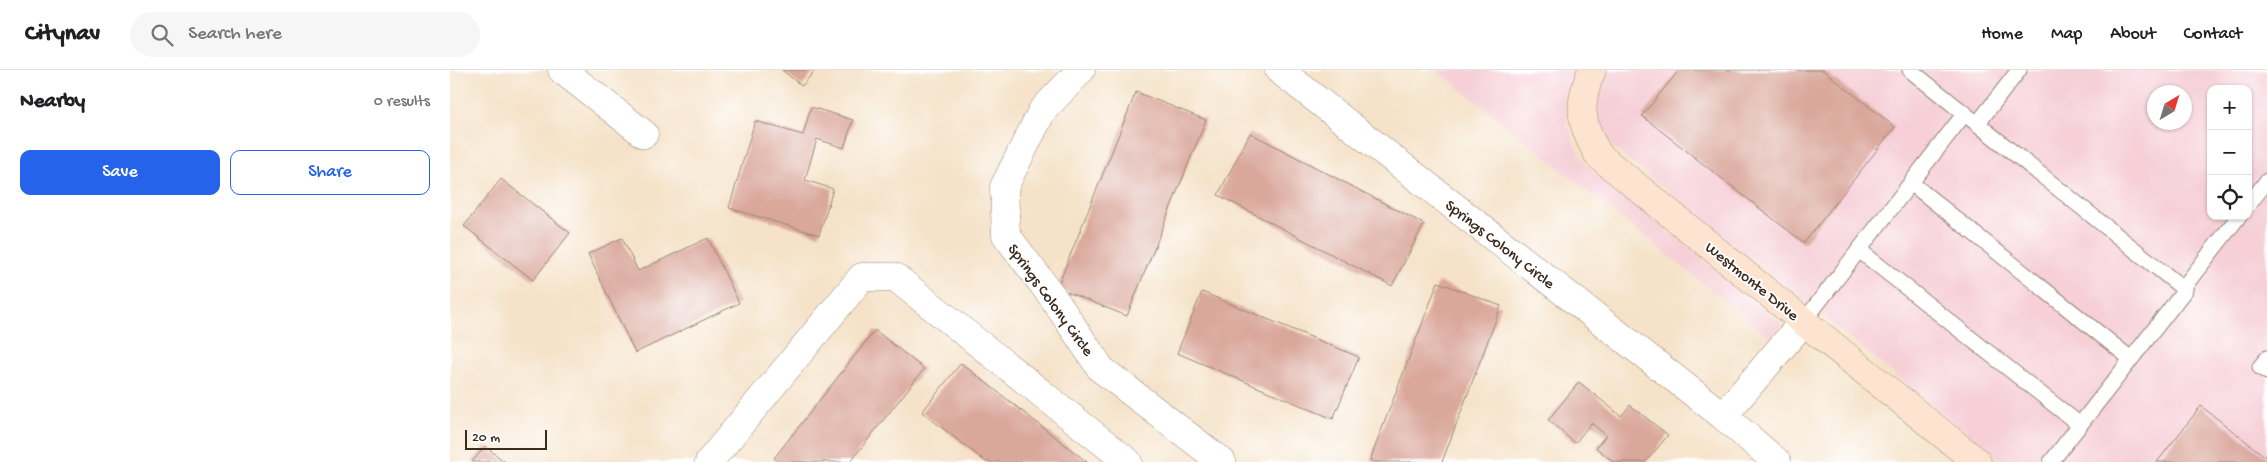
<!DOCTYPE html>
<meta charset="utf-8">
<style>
body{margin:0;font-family:"Gochi Hand",sans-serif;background:#f6f6f6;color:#202124}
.controls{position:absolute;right:15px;top:15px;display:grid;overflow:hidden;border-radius:10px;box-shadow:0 1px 4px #0004}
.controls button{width:45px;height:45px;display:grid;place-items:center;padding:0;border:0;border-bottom:1px solid #e0e0e0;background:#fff;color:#202124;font:25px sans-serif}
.compass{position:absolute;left:1697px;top:15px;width:45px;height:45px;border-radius:50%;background:#fff;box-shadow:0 1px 4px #0004;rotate:38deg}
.scale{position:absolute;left:15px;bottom:12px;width:82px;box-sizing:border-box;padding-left:5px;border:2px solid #3b2a1e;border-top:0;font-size:14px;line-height:18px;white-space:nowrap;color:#3b2a1e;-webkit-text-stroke:4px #fff;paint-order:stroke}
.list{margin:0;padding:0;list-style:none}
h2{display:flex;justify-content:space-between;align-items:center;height:65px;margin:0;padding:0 20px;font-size:21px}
h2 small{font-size:16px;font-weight:400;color:#757577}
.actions{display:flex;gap:10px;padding:15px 20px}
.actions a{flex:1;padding:11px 0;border:1px solid #2563eb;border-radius:10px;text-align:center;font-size:18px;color:#2563eb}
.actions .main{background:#2563eb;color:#fff}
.icon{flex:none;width:28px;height:28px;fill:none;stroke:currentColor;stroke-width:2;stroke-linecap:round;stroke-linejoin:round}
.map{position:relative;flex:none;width:1817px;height:392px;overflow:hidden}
header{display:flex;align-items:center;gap:30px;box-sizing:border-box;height:70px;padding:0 25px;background:#fff;border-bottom:1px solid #e0e0e0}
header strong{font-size:24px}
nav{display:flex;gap:28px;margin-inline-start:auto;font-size:18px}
.search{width:350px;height:45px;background:#f6f6f6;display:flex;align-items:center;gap:12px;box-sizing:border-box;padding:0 18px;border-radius:28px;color:#757577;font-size:19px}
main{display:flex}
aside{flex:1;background:#fff}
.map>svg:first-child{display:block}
</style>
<header>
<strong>Citynav</strong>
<div class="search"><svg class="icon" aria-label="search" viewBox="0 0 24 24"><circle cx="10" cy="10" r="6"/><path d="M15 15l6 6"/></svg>Search here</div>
<nav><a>Home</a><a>Map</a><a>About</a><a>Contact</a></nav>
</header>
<main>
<aside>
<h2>Nearby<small>0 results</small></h2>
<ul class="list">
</ul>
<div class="actions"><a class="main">Save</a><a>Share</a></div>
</aside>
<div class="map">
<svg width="1817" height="392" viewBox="0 0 1817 392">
<rect width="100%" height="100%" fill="#fff"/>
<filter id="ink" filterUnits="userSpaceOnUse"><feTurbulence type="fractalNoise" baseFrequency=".02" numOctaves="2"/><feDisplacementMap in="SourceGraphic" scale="10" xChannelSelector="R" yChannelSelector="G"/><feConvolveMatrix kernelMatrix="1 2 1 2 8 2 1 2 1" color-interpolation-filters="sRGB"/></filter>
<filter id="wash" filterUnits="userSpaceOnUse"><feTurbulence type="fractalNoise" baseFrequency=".0096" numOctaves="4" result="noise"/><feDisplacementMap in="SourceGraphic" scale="20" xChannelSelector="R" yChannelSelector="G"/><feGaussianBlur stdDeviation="1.12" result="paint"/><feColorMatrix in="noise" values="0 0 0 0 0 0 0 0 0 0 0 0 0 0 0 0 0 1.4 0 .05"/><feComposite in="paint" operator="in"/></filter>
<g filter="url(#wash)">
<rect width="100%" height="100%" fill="#f5e2c8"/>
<path fill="#f6cfd7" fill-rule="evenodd" d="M987,0h140l-6,15 -3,17 -4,2 3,12 -1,12h4l4,16 12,21 197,159 -12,14z
M1160,0h657v392h-264l-392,-317 -10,-17 -4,-18 2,-18zM1761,19h37v127h-37zM1704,22h30v30h-30z"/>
<g id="blocks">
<path fill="#daa79b" d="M332,0h33l-13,16z
M1229,0h144l72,57 -91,116 -162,-127z
M686,22l70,28 -79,196 -70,-28z
M361,37l42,13 -9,28 -27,-9 -12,41 28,9 -14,46 -90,-27 26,-87 48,14z
M800,63l174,91 -32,62 -174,-91z
M51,109l69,54 -37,47 -69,-54z
M172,168l16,33 70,-33 31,65 -104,50 -47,-99z
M988,212l63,24 -59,156h-68l-4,-2z
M752,222l157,65 -26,62 -156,-66z
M425,260l49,39 -74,93h-70l-6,-4z
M511,293l126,99h-101l-64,-50z
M1129,312l42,34 9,-11 38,30 -22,27h-32l-18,-14 10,-13 -15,-12 -16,20 -27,-23z
M1751,336l66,52v4h-110z
M35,376l20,16h-33z"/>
</g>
</g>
<g filter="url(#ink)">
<use href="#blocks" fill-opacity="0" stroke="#988673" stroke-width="1"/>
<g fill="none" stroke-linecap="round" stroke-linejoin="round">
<g stroke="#988673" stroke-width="17">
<path id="lane" d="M1460,0l275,220 -134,172
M1528,53l41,-53
M1461,113l220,176
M1798,135l19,-24
M1409,180l221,175
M1733,218l56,-72
M1354,251l161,-208
M1817,288l-7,9 7,5"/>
</g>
<g stroke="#988673" stroke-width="29">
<path id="street" d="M112,0l82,64
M631,0l-39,41 -38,76 2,48 46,61 49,73 121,93
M829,0l444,346 54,46
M1273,346l81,-95
M259,392l153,-185h33l233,185"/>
</g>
<g stroke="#988673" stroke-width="29">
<path id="secondary" d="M1142,0c-15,35 -12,54 7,86l378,306"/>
</g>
<use href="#lane" stroke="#fff" stroke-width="15"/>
<use href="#street" stroke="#fff" stroke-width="28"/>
<use href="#secondary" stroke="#fde4d1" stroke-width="28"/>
</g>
</g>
<g text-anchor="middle" stroke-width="4" stroke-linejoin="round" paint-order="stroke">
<g font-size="16" fill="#3b2a1e" stroke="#fff">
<text transform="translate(1051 173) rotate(38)" y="6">Springs Colony Circle</text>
<text transform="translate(1303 210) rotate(39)" y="6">Westmonte Drive</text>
<text transform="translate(602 229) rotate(54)" y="6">Springs Colony Circle</text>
</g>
</g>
</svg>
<div class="controls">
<button>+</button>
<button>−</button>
<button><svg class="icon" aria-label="locate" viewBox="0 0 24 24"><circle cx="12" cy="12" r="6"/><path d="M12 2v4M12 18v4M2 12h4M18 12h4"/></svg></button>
</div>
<svg class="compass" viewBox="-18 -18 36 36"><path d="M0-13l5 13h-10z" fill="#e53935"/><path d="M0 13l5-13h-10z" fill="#757577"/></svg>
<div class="scale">20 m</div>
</div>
</main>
